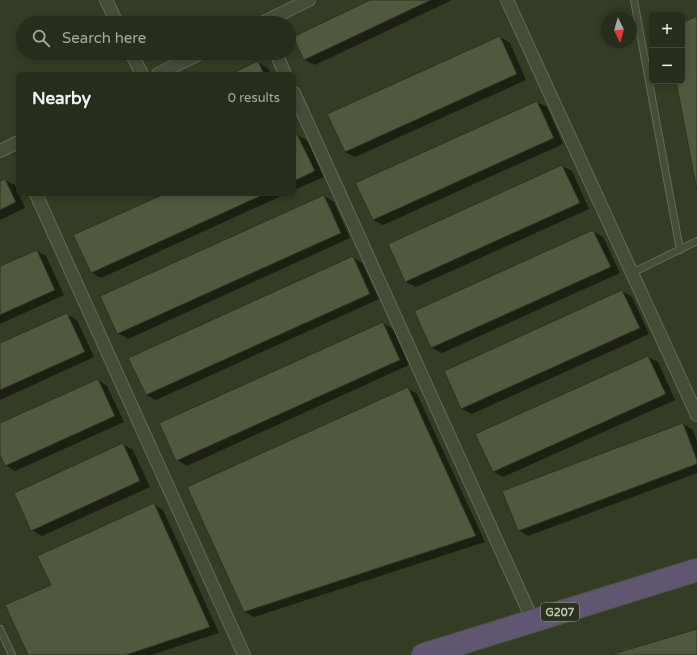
<!DOCTYPE html>
<meta charset="utf-8">
<style>
body{margin:0;font-family:"Varela Round",sans-serif;background:#333929;color:#f1f3f6}
.controls{position:absolute;right:12px;top:12px;display:grid;overflow:hidden;border-radius:6px;box-shadow:0 2px 6px #0003}
.controls button{width:36px;height:36px;display:grid;place-items:center;padding:0;border:0;border-bottom:1px solid #43493b;background:#272d1c;color:#f1f3f6;font:20px sans-serif}
.compass{position:absolute;left:601px;top:12px;width:36px;height:36px;border-radius:50%;background:#272d1c;box-shadow:0 2px 6px #0003;rotate:175deg}
.list{margin:0;padding:0;list-style:none}
h2{display:flex;justify-content:space-between;align-items:center;height:52px;margin:0;padding:0 16px;font-size:17px}
h2 small{font-size:13px;font-weight:400;color:#a4a8a3}
.icon{flex:none;width:22px;height:22px;fill:none;stroke:currentColor;stroke-width:2;stroke-linecap:round;stroke-linejoin:round}
.map{position:relative;flex:none;width:697px;height:655px;overflow:hidden}
.search{position:absolute;background:#272d1c;box-shadow:0 2px 6px #0003;left:16px;top:16px;width:280px;height:44px;display:flex;align-items:center;gap:10px;box-sizing:border-box;padding:0 14px;border-radius:22px;color:#a4a8a3;font-size:15px}
.panel{position:absolute;background:#272d1c;box-shadow:0 2px 6px #0003;left:16px;top:72px;width:280px;height:124px;border-radius:6px}
.map>svg:first-child{display:block}
</style>
<div class="map">
<svg width="697" height="655" viewBox="0 0 697 655">
<rect width="100%" height="100%" fill="#343c25"/>
<path fill="#0007" d="M373,0h79l-137,65 -10,-5 -11,-23z
M500,37l10,6 16,37 -171,77 -10,-5z
M258,62l10,6 3,6h-37z
M537,102l10,5 16,37 -180,81 -10,-5z
M297,135l10,5 17,37 -30,13v-54z
M562,166l10,5 17,38 -173,78 -10,-5 -17,-38z
M5,180l10,5 10,23 -25,12v-38z
M166,194h120l-185,84 -10,-6z
M324,196l10,6 16,36 -222,101 -10,-6z
M593,231l10,6 17,36 -178,80 -10,-5 -17,-36z
M37,251l9,5 18,39 -64,29v-57z
M353,257l9,6 17,36 -223,101 -10,-5z
M622,291l10,6 17,37 -177,80 -10,-5 -17,-38z
M67,314l10,6 17,37 -94,43v-56z
M383,323l10,6 16,36 -222,101 -10,-6z
M648,357l10,5 17,38 -172,77 -9,-5 -17,-38z
M98,380l9,6 17,36 -109,49 -9,-6 -6,-13v-28z
M408,388l9,6 68,148 -231,75 -10,-6z
M683,424l10,6 4,12v31l-169,63 -9,-6z
M123,444l10,6 17,37 -108,49 -10,-6z
M153,504l10,6 56,123 -68,22h-122l23,-70z"/>
<path fill="#50593e" stroke="#2c3320" d="M370,0h61l-127,60 -11,-23z
M697,16v175l-21,-110h6v-58z
M500,36l17,38 -172,78 -18,-38z
M258,61l6,13h-33z
M537,101l17,37 -181,82 -18,-37z
M297,134l18,37 -21,10v-46z
M562,165l18,38 -175,79 -17,-38z
M5,179l11,23 -16,8v-29z
M164,194h101l-174,79 -18,-38z
M324,195l17,38 -224,101 -17,-38z
M593,230l18,37 -180,81 -17,-37z
M37,250l18,40 -55,25v-49z
M353,256l17,38 -224,101 -18,-37z
M622,290l18,38 -179,81 -17,-38z
M67,313l18,39 -85,38v-47z
M383,322l17,38 -224,101 -17,-38z
M648,356l18,38 -173,78 -18,-38z
M98,379l17,37 -110,50 -5,-11v-32z
M408,387l68,149 -232,76 -57,-125z
M683,423l14,37v4l-179,67 -16,-40z
M123,443l17,38 -109,50 -17,-38z
M154,503l56,124 -84,28h-98l-23,-50 46,-20 -14,-29z
M697,629v26h-87z"/>
<g fill="none" stroke-linecap="round" stroke-linejoin="round">
<g stroke="#636a57" stroke-width="8">
<path id="lane" d="M634,0l46,250
M632,273l65,-32
M0,629l12,26"/>
</g>
<g stroke="#636a57" stroke-width="14">
<path id="street" d="M106,0l11,23
M507,0l190,415
M262,23l47,-23
M131,53l11,21
M276,53l9,21
M158,74l43,-21
M294,93l239,528
M0,151l18,-9
M36,194l208,461"/>
</g>
<g stroke="#505744" stroke-width="24">
<path id="highway" d="M423,655l274,-85"/>
</g>
<use href="#lane" stroke="#454c38" stroke-width="6"/>
<use href="#street" stroke="#454c38" stroke-width="12"/>
<use href="#highway" stroke="#605672" stroke-width="22"/>
</g>
<g text-anchor="middle" stroke-width="3.5" stroke-linejoin="round" paint-order="stroke">
<rect fill="#2a311e" stroke="#939b87" stroke-width="1" x="541" y="603" width="38" height="18" rx="3"/>
<g font-size="11" font-weight="bold" fill="#c0c8b4">
<text x="560" y="616">G207</text>
</g>
</g>
</svg>
<div class="controls">
<button>+</button>
<button>−</button>
</div>
<svg class="compass" viewBox="-18 -18 36 36"><path d="M0-13l5 13h-10z" fill="#e53935"/><path d="M0 13l5-13h-10z" fill="#a4a8a3"/></svg>
<div class="search"><svg class="icon" aria-label="search" viewBox="0 0 24 24"><circle cx="10" cy="10" r="6"/><path d="M15 15l6 6"/></svg>Search here</div>
<section class="panel">
<h2>Nearby<small>0 results</small></h2>
<ul class="list">
</ul>
</section>
</div>
